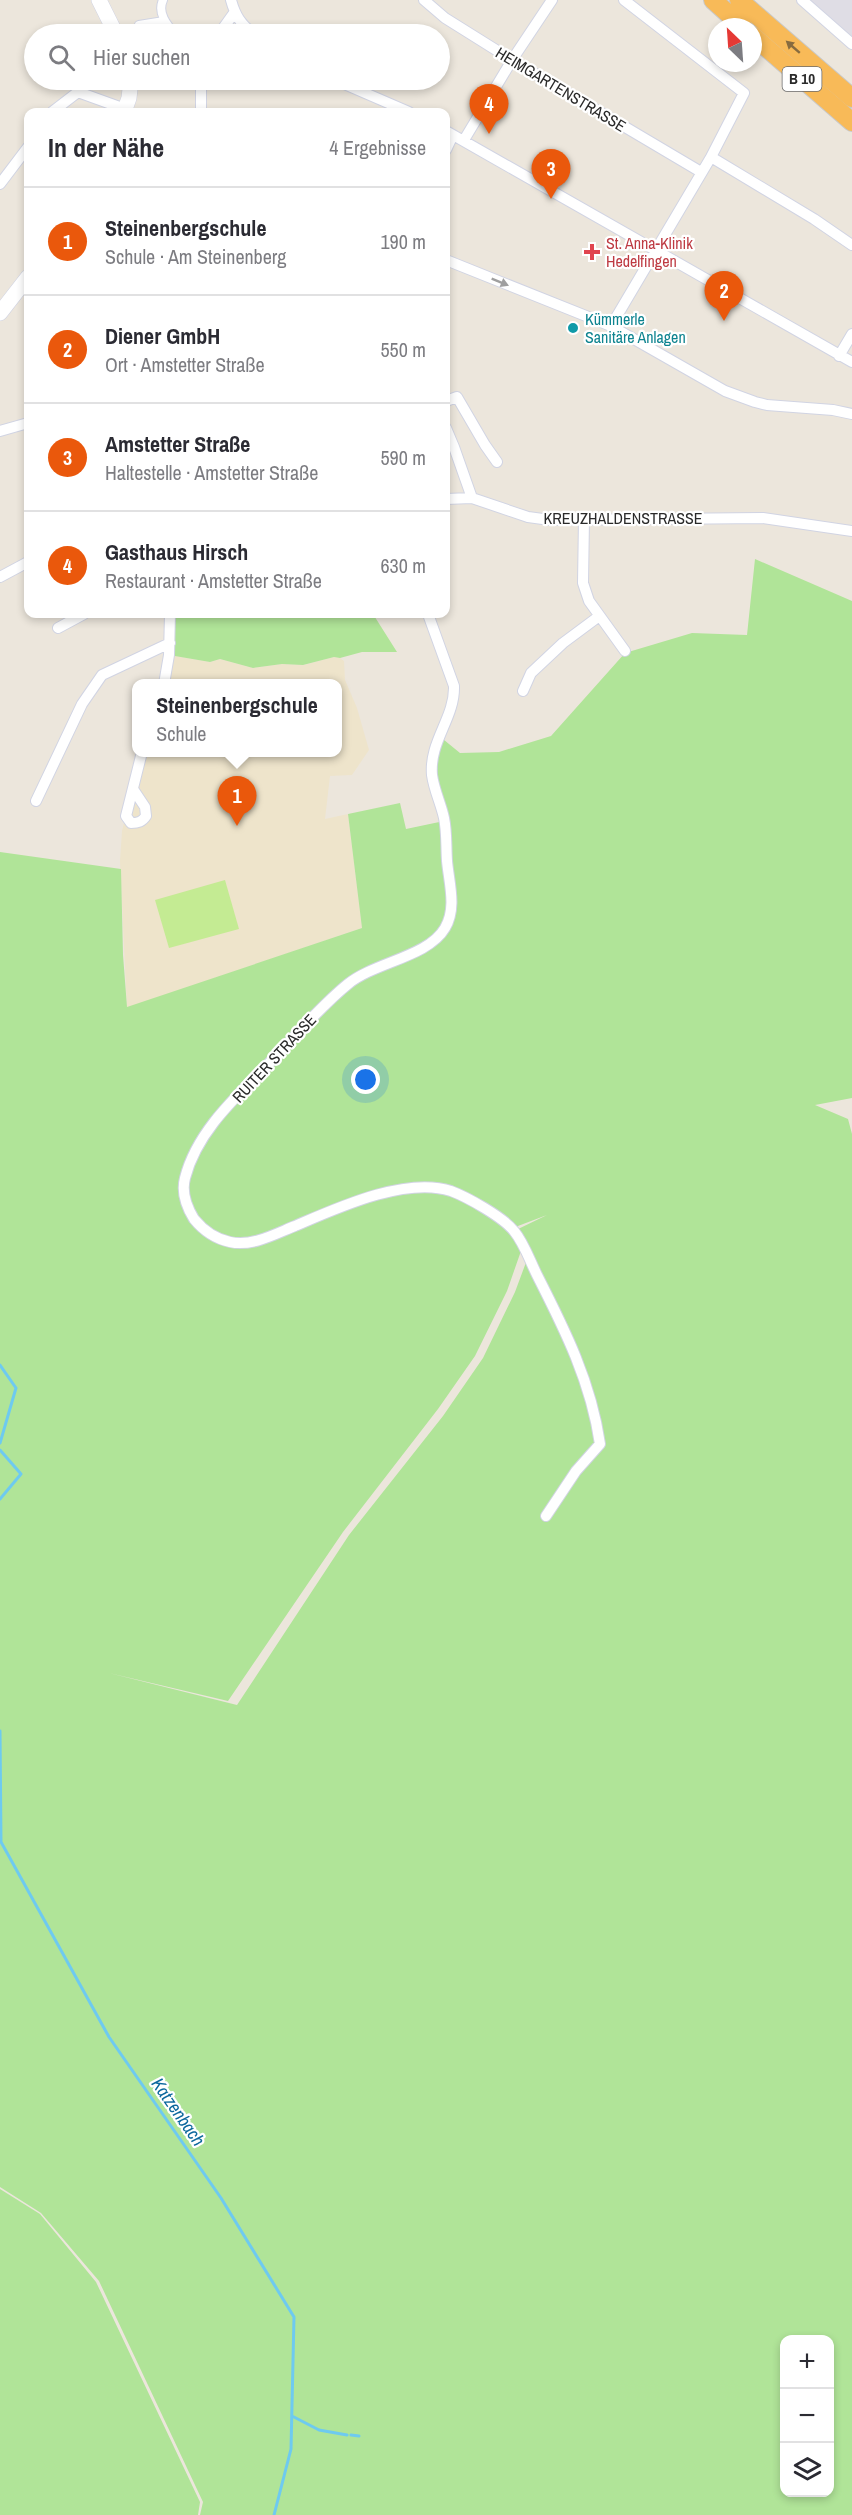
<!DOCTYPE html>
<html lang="de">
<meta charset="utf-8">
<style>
body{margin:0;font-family:"Archivo Narrow",sans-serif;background:#f2f2f3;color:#2b2b33}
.controls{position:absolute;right:18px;bottom:18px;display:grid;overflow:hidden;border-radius:12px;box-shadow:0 3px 9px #0003}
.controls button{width:54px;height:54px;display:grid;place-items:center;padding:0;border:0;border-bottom:2px solid #e1e1e2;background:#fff;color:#2b2b33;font:30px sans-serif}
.compass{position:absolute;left:708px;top:18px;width:54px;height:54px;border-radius:50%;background:#fff;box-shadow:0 3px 9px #0003;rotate:335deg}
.you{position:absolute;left:366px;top:1080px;width:21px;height:21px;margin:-15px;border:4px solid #fff;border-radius:50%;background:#1a73e8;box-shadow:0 0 0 9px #1a73e833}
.badge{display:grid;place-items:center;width:39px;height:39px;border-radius:50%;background:#ea580c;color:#fff;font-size:20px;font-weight:700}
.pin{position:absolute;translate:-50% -50px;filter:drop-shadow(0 2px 3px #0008)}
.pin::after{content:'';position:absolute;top:32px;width:21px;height:18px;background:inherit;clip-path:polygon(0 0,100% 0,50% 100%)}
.popup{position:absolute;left:132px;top:679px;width:210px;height:78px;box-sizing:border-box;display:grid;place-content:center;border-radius:12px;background:#fff;filter:drop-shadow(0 2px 4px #0005);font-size:20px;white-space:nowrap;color:#7c7c81}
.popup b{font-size:22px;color:#2b2b33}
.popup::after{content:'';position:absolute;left:50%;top:100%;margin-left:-12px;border:12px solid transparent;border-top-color:#fff}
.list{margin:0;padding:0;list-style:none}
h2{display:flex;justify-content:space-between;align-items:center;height:78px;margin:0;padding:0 24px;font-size:26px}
h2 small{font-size:20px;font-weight:400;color:#7c7c81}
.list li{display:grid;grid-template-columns:39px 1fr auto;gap:18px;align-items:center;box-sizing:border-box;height:108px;padding:0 24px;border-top:2px solid #e1e1e2}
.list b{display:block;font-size:22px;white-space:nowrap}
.list p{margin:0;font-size:20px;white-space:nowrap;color:#7c7c81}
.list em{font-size:20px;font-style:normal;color:#7c7c81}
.icon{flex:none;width:33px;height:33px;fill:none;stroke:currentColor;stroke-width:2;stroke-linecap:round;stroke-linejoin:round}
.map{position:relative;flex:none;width:852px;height:2515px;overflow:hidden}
.search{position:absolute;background:#fff;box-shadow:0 3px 9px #0003;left:24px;top:24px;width:426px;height:66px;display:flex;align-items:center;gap:15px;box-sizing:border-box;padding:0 21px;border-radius:33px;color:#7c7c81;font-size:22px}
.panel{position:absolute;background:#fff;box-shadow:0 3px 9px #0003;left:24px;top:108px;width:426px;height:510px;border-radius:12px}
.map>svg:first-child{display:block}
</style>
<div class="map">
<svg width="852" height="2515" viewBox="0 0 852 2515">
<rect width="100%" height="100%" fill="#ece6dc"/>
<path fill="#dfdde5" d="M809,0h43v38z"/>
<path fill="#eee4cb" d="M169,655l41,7 10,-3 33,9 29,-4 22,1 30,-8 6,1 4,3 1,19 12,28 12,42 -17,25 -22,1 -5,43 23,-5 14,114 -235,80 -7,-147 2,-30 20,-78 196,-1v-68l-174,-1z"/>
<path fill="#b0e498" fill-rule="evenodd" d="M755,559l97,42v497l-37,7 33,14 4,15v1381h-652l3,-13 -104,-221 -58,-68 -41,-26v-1335l121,17 2,86 4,52 235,-79 -14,-114 52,-11 6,26 38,-8 -12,-43 6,-43 22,18 39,-1 52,-16 74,-83 67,-20 55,2zM547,1215l-33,16 14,26 -13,35 -32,66 -40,58 -94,119 -112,170 -128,-32 119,28 115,-169 95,-123 37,-53 32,-65 14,-40 -14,-21zM784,2340h46v152h-46z
M170,614h203l24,38h-35l-22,6 -6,-1 -31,8 -21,-1 -29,4 -33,-9 -10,3 -41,-7z
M0,2189l40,25 56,68 104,220 -2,13h-198z"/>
<path fill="#c4eb93" d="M225,880l14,49 -70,19 -14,-48z"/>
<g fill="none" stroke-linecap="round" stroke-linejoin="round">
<path stroke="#6ecaf0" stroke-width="3" d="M0,1365l16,23 -16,55
M0,1450l21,24 -21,25
M0,1731l1,111 108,195 112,161 73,119 -3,132 -17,66
M292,2416l27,14 28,5
M351,2435l8,1"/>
<g stroke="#d1d4e3" stroke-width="10">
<path id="pedestrian" d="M163,0c-6,13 4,25 12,34
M139,25l25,-4"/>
</g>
<g stroke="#d1d4e3" stroke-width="12">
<path id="minor" d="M231,0c4,15 10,25 23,34
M424,0l21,18 67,42 189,112
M802,0l50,44
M219,34l15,-21
M335,80l74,32
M52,112l26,-20 47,17
M201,112v-32
M446,131l406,231
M464,140l48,-80 40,-60
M446,150l7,-15
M711,157l103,62 38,26
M0,184l28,-37
M446,260l165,66 114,65 30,11 12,3 66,5 19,4
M611,326l100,-169 33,-64 -120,-93
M839,356l13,-22
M446,401l11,-4 28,48 12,17
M446,428l8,19 18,51 56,19 22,3 213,-2 89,13
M0,431l28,-8
M446,499l26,-1
M584,519l-1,64 6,18 36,50
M0,577l28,-15
M428,614l26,72c1,32 -25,55 -22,89 2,15 9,29 12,43 3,14 2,29 3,43 2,22 10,47 -2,67 -17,29 -70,34 -97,56 -26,21 -47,46 -70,70 -34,36 -80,73 -93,124 -4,15 1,28 9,41 9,11 22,20 36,23 22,5 45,-8 65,-16 42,-18 111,-50 156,-35 16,6 52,26 63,40 10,12 16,30 23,44 28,55 54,107 63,169l-24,27 -30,45
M58,628l26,-14
M164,684l5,-29 1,-41
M523,691l8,-18 32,-30 35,-26
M133,789l12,18 1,9c-4,6 -8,7 -15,7l-5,-7 16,-64
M36,801l46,-97 20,-29 68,-32"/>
</g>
<g stroke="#d1d4e3" stroke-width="16">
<path id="secondary" d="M99,0l17,34
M124,112l5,-14 2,-18
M0,313l28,-36"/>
</g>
<g stroke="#c8c8c8" stroke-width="20">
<path id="trunk" d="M713,0l30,27
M739,0l113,98
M753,36l99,86"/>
</g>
<use href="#pedestrian" stroke="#fff" stroke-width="8"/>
<use href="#minor" stroke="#fff" stroke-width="10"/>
<use href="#secondary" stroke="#fff" stroke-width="15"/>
<use href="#trunk" stroke="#f8ba58" stroke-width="18"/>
</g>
<defs><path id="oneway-solid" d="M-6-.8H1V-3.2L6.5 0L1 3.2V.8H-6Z" transform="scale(1.5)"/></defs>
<use fill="#876b3f" href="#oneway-solid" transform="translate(793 47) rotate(-139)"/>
<use fill="#9f9f9f" href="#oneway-solid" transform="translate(500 282) rotate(22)"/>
<path fill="#e0444e" stroke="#fff" stroke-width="2" d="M589 243h6v6h6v6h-6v6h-6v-6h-6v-6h6z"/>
<circle fill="#0f9aa8" stroke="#fff" stroke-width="2" cx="573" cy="328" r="6"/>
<g text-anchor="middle" stroke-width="4.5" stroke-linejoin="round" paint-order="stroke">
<rect fill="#fff" stroke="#6a6a6a" stroke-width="1.5" x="782.5" y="67" width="39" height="24" rx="4.5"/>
<g font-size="15" font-weight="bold" fill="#2a2a2a">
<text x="802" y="84">B 10</text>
</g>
<g font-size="16" fill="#2a2a2a" stroke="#fff">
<text transform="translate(561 89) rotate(31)" y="6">HEIMGARTENSTRASSE</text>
<text x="623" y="524">KREUZHALDENSTRASSE</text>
<text transform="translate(274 1058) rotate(-47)" y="6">RUITER STRASSE</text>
</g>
<g font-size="16" fill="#be3a42" stroke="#fff" text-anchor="start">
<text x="606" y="249">St. Anna-Klinik<tspan x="606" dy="18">Hedelfingen</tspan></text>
</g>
<g font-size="16" fill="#0d838f" stroke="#fff" text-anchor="start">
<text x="585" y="325">Kümmerle<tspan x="585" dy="18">Sanitäre Anlagen</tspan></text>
</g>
<g font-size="18" font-style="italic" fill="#0c689d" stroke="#fff">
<text transform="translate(178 2112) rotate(55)" y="6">Katzenbach</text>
</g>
</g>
</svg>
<div class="controls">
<button>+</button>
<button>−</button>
<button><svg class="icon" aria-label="layers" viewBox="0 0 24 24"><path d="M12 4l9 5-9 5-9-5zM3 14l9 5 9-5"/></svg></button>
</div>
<svg class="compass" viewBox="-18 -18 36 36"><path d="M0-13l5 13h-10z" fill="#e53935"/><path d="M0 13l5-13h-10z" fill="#7c7c81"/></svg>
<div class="you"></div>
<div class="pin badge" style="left:237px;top:826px">1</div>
<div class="popup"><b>Steinenbergschule</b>Schule</div>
<div class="pin badge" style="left:724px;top:321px">2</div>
<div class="pin badge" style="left:551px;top:199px">3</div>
<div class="pin badge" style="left:489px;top:134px">4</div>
<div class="search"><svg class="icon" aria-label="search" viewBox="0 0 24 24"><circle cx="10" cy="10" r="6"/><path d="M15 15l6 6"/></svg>Hier suchen</div>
<section class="panel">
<h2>In der Nähe<small>4 Ergebnisse</small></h2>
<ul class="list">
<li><span class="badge">1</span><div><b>Steinenbergschule</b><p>Schule · Am Steinenberg</p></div><em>190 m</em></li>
<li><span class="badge">2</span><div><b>Diener GmbH</b><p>Ort · Amstetter Straße</p></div><em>550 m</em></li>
<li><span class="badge">3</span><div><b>Amstetter Straße</b><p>Haltestelle · Amstetter Straße</p></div><em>590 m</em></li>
<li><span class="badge">4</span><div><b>Gasthaus Hirsch</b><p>Restaurant · Amstetter Straße</p></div><em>630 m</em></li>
</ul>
</section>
</div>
